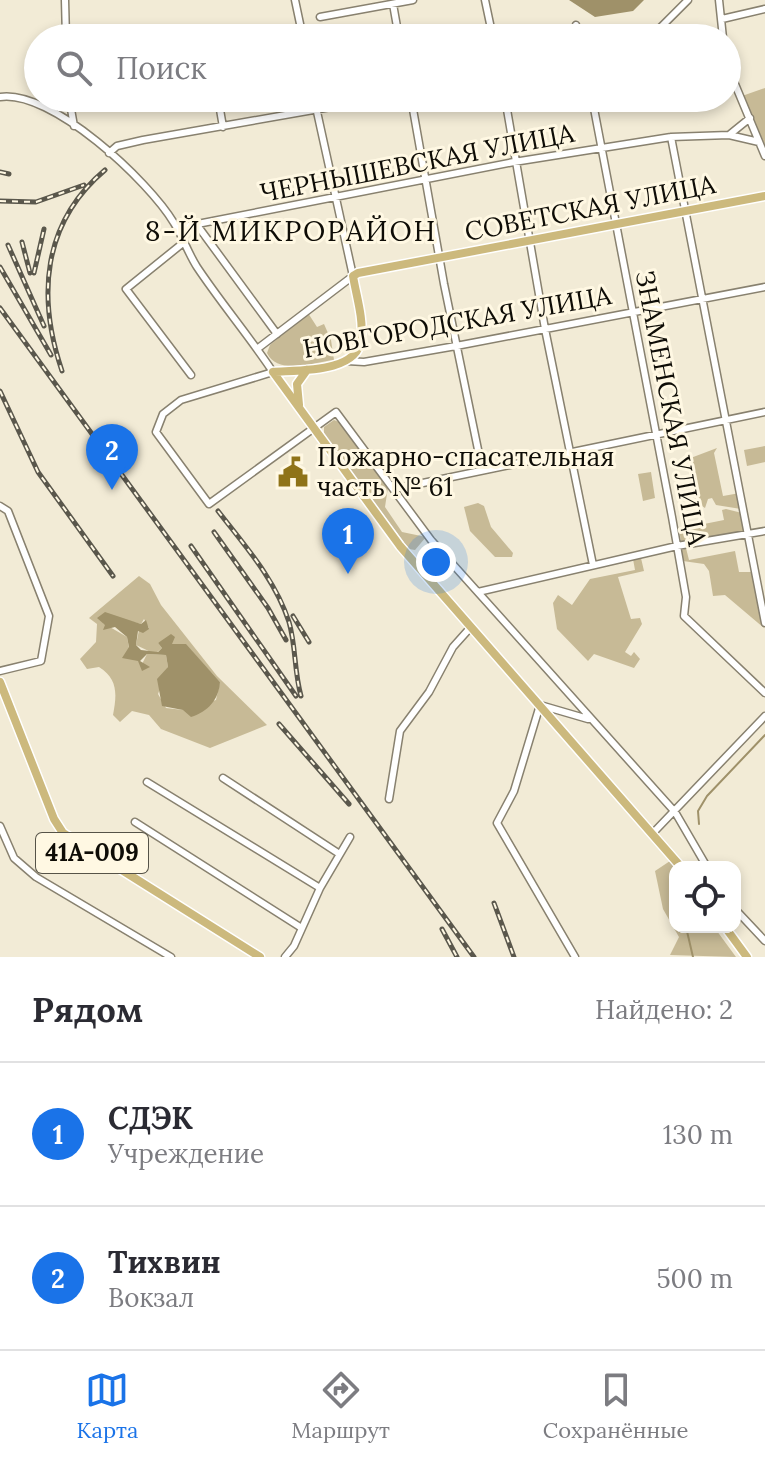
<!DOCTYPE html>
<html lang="ru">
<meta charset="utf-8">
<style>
body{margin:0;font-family:Lora,serif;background:#f7f7f7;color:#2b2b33}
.controls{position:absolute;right:24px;bottom:24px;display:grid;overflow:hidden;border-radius:16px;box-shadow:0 4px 12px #0003}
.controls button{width:72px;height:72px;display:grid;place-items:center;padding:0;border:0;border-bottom:2px solid #e1e1e2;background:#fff;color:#2b2b33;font:40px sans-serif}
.you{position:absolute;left:436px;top:562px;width:28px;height:28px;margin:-20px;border:6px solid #fff;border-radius:50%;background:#1a73e8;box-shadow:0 0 0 12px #1a73e833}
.badge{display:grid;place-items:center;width:52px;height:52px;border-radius:50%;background:#1a73e8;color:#fff;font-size:26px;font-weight:700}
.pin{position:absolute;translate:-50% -66px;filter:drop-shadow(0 2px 4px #0008)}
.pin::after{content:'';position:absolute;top:42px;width:28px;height:24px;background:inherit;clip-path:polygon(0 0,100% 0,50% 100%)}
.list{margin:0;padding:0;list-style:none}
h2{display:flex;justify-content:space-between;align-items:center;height:104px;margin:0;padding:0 32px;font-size:34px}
h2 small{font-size:26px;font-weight:400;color:#7c7c81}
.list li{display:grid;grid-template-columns:52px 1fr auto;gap:24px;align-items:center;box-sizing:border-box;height:144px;padding:0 32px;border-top:2px solid #e1e1e2}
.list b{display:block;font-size:30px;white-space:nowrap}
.list p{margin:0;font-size:26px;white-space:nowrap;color:#7c7c81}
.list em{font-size:26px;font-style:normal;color:#7c7c81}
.icon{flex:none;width:44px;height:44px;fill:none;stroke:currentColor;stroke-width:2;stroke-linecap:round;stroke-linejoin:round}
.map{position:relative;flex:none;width:765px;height:957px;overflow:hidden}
.search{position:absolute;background:#fff;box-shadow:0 4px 12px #0003;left:24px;right:24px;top:24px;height:88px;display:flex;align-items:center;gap:20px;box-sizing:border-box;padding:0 28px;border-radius:44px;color:#7c7c81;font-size:30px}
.sheet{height:392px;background:#fff}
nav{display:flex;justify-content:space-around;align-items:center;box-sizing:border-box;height:112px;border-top:2px solid #e1e1e2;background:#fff;font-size:22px;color:#7c7c81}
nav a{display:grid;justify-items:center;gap:4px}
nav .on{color:#1a73e8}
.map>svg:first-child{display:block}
</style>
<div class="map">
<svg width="765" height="957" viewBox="0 0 765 957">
<rect width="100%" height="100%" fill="#f2ebd6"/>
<path fill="#c7ba96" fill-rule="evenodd" d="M765,88v57l-23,-49z
M308,313l9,14 7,-3 7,16 3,20c-20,2 -56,16 -67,-7l3,-8z
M334,420l7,3 47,64 -3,20 17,25 24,5 -11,13 -6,-1 -85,-114v-8z
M765,446v16l-18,4 -3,-16z
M717,448l-3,5 9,43 17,-3 1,16 -25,-4 -4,-7 -4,1 -3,9 -9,-6 -8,-43z
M651,472l4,26 -12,3 -5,-27z
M478,503l6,3 7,21 22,26 -1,4h-17l-25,-26 -6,-24z
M726,509l16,4 4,18 -65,11 -2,-13 45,-9 -2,-10z
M686,548l3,12 46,-9 4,21h14l11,56 -39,-33 -12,1 -4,-25 -5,-7 -21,-3 -2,-10z
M641,558l3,13 -26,6 13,42 9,-1 2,6 -17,28 6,4 3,-4 6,7 -6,9 -40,-14 -6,7 -31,-32 -4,-26 5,-8 14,10 18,-26 45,-9 -2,-11z
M139,576l11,8 11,21 56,71 50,49 -57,23 -49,-19 -12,-14 -17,-4 -12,11 -7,-7c4,-21 5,-36 -14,-48l-12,2 -7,-10 16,-17 1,-18 -8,-6zM144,619l5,9 -10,2 -3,15 19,9 7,-6 -4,-5 14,-4 -1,5 15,1 34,37 -4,18 -33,10 -17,-2 -8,-14 10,-27 -2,-12 -19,-1 -5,10 -13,-16 -2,-11 -24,-14 23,-3 15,4z
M670,861l5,8v58h39l22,30 -66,-2 9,-18 -16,-28 -8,-38z"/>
<path fill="#9f9169" d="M569,0h75l-11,11 -38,6z
M105,612l36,12 5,-4 3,9 -6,4 -5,-2 -2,14 5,5 17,2 4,-4 -4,-5 13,-9 4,3 -3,7h14l34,38c-1,17 -12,30 -29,35l-8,-7 -21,-4 -5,-27 11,-12 -2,-12 -19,-1 -7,7 10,6 -8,4 -4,-10 -16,-3 7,-11 -2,-10 -12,-10 -12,3 2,-5 -8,-7z"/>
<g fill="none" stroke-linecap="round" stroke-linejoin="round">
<path stroke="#9f9169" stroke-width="2" d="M699,824l-1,-13 9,-15 58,-61
M686,927l7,30"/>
<g stroke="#88816f" stroke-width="9">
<path id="minor" d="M65,0l1,38
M295,0l8,38
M485,0l8,38
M719,0l4,38
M393,4l6,34
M320,17l93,-17
M722,19l43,-10
M576,25l3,13
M200,30l9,8
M637,38l17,-4 34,-34
M727,65l38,91
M0,97c51,-8 149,84 174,126 9,14 14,30 23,44 24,36 52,69 76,105l-92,28 -18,14 -7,18 53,72 127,-92 95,128 244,272 32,55
M69,98l5,28
M218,98l5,29
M411,98l33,186 38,185
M505,98l40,231 48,236
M592,98l80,419 14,80 -2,19 81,77
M729,135l21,-17
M671,137l94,486
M109,153l8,-7 26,-6 239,-42
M197,225l80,109
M177,228l337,-66 157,-25 58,-2 30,7
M183,243l-57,46 65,86
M257,349l96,-73 -39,-178
M347,361l17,1 92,-16 309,-59
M394,489l371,-77
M0,506l8,5 41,105 -8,45 -41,10
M478,592l199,-46 88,-15
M223,778l115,75
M147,782l173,106
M389,799l11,-68 29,-39 24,-45 17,-19
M135,822l165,105
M0,826l14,32 22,19 135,80
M653,833l112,-117
M735,909l30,32
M285,957l9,-11 26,-58 30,-51
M575,957l-78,-134 17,-32 26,-86 48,14"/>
</g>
<g stroke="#fff" stroke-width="11">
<path id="major" d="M273,372l127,174 281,321
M273,372c26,-2 85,1 88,-33 3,-20 -5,-44 -8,-63l5,-3 407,-77
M299,405l-2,-21 10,-14
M0,682l54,137 9,14 197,124
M725,927l22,30"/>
</g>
<use href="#minor" stroke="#fff" stroke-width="6"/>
<use href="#major" stroke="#ccb97d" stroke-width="8"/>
<g stroke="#5a574c" stroke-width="5">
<path id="rail" d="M0,172l9,2
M0,201l36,1 48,-17
M22,242l8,31
M8,245l36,81
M0,267l51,88
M34,273l10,-44
M0,308l474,649
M62,371c-25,-74 -20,-148 43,-201
M0,391l38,81 75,104
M218,511c27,35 57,68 71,111 7,24 5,49 12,74
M214,532l54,76 18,32
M191,546l105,150
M293,616l16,26
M279,724l70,80
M494,903l20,54
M442,929l15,28"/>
</g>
<use href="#rail" stroke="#fff8e3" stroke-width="2" stroke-dasharray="6" stroke-linecap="butt"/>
</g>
<defs>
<g id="civic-bare" transform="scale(2.4)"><path d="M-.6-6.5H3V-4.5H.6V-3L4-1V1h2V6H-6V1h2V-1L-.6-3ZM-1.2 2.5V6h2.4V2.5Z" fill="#8f7318" stroke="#fff8e3" stroke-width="2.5" paint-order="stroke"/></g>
</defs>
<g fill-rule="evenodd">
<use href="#civic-bare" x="293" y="472"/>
</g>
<g text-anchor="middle" stroke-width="6" stroke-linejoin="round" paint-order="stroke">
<rect fill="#fff8e3" stroke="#565348" stroke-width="2" x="36" y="833" width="112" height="40" rx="6"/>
<g font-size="24" font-weight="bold" fill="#0e0c06">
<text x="92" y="861">41А-009</text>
</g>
<g font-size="26" fill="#0e0c06" stroke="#fff8e3">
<text transform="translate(417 163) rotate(-11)" y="9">ЧЕРНЫШЕВСКАЯ УЛИЦА</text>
<text transform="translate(590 208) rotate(-11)" y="9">СОВЕТСКАЯ УЛИЦА</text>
<text transform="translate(457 322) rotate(-10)" y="9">НОВГОРОДСКАЯ УЛИЦА</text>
<text transform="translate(671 408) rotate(79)" y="9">ЗНАМЕНСКАЯ УЛИЦА</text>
</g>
<g font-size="26" fill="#0e0c06" stroke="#fff8e3" text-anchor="start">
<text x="317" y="466">Пожарно-спасательная<tspan x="317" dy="30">часть № 61</tspan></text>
</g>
<g font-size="28" letter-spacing="2" fill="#0e0c06" stroke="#fff8e3">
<text x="291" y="241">8-Й МИКРОРАЙОН</text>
</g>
</g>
</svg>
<div class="controls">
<button><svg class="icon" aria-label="locate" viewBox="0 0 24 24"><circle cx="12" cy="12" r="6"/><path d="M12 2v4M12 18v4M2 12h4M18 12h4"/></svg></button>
</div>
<div class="you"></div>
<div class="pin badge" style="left:348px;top:574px">1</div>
<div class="pin badge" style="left:112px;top:490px">2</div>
<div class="search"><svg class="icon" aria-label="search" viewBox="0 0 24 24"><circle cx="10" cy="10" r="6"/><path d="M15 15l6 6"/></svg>Поиск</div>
</div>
<section class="sheet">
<h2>Рядом<small>Найдено: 2</small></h2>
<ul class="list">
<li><span class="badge">1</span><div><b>СДЭК</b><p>Учреждение</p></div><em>130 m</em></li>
<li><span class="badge">2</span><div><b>Тихвин</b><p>Вокзал</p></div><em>500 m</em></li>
</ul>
</section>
<nav>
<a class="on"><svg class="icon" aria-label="map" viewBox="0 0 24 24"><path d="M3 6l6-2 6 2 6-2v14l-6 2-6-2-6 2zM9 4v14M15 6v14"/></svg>Карта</a>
<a><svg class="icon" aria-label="directions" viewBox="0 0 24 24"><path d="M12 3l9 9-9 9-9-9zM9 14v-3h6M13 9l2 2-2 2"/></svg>Маршрут</a>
<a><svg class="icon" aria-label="saved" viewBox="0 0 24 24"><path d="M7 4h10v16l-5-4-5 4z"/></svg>Сохранённые</a>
</nav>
